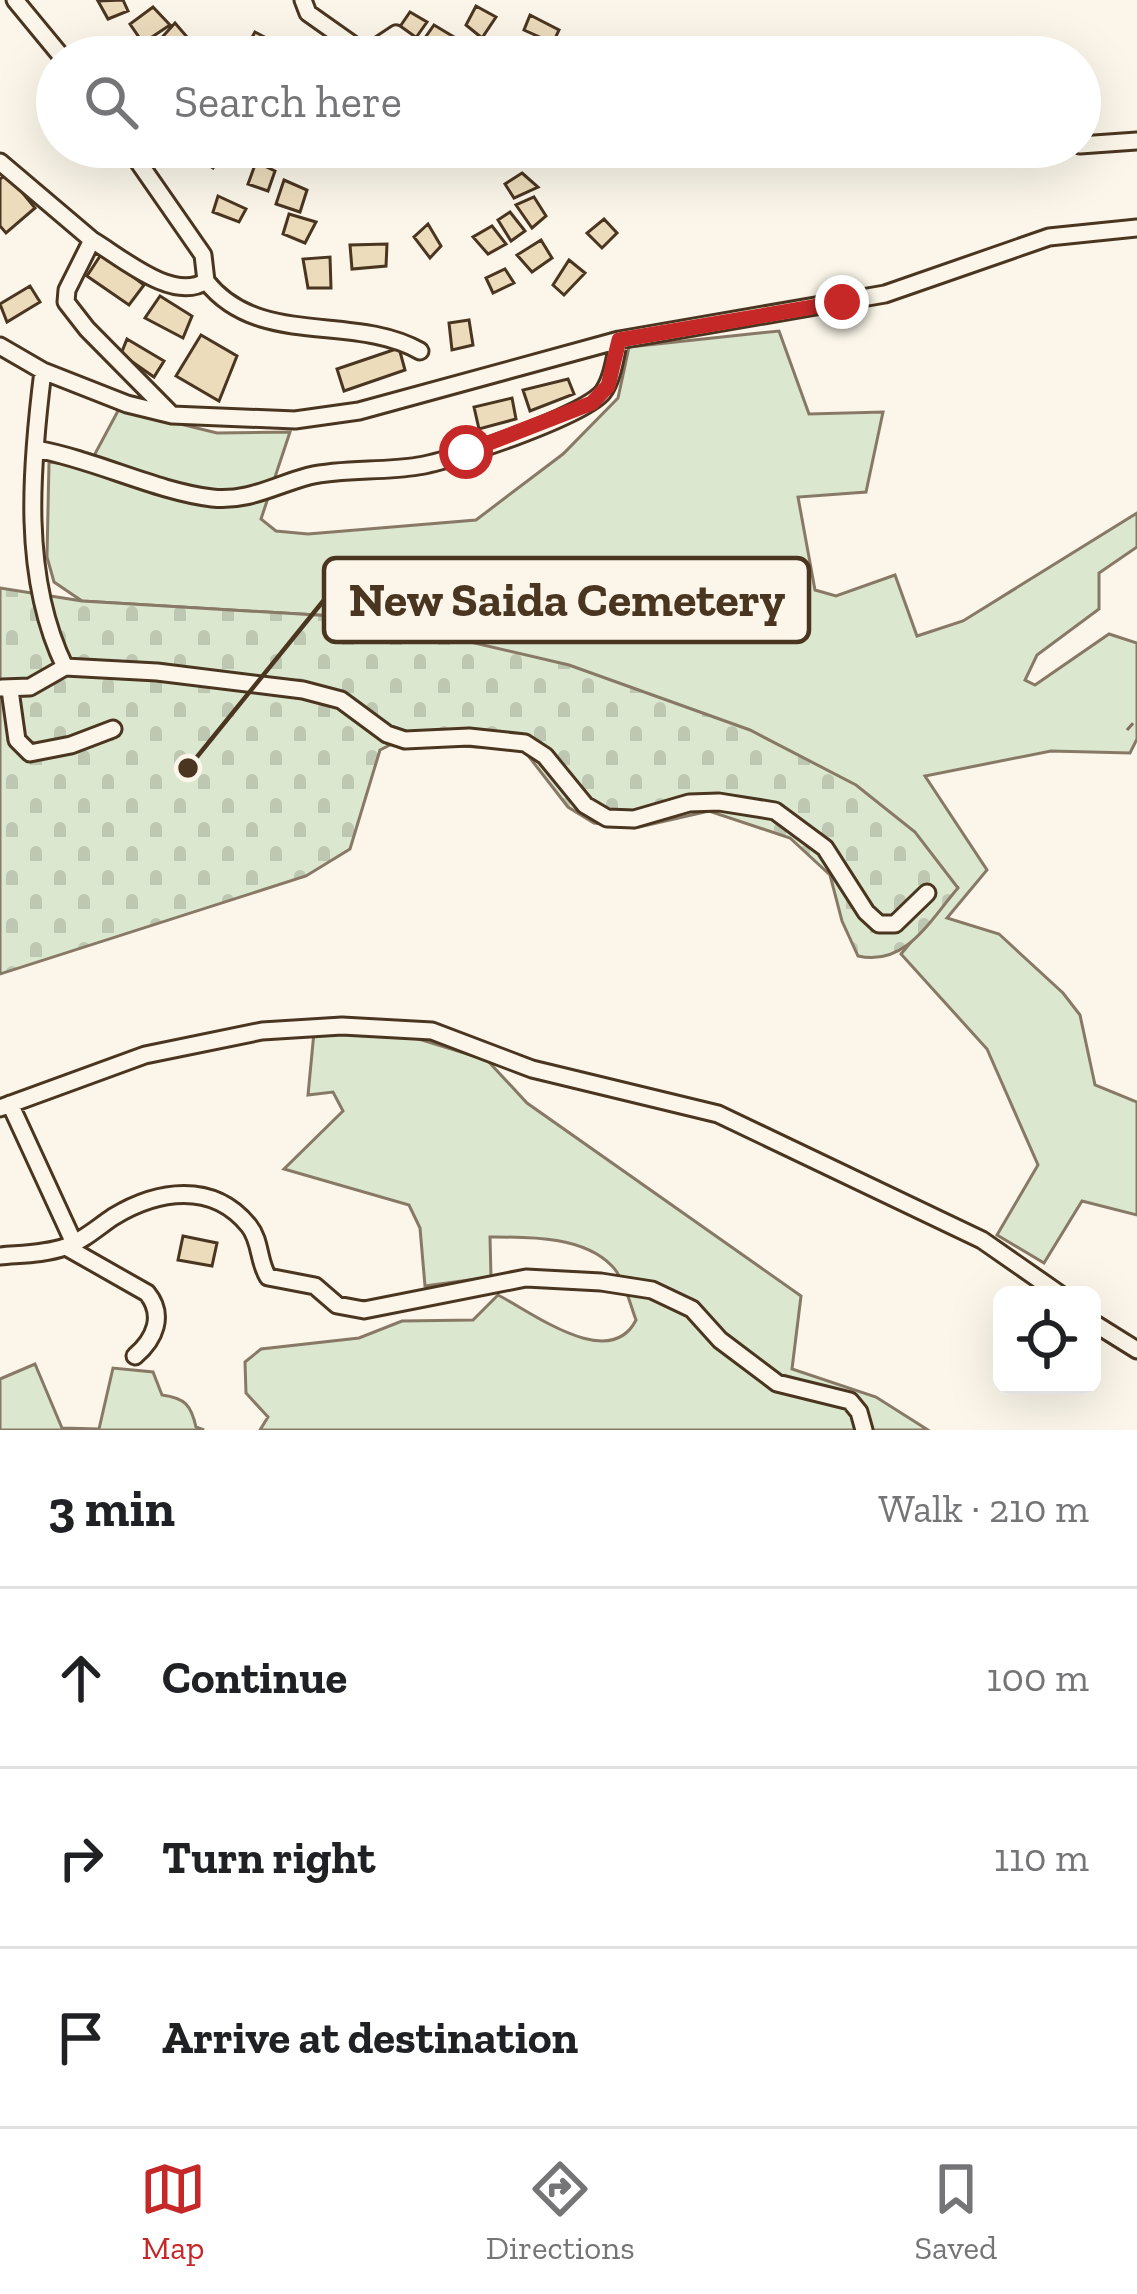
<!DOCTYPE html>
<meta charset="utf-8">
<style>
body{margin:0;font-family:"Zilla Slab",serif;background:#f2f2f2;color:#202124}
.controls{position:absolute;right:36px;bottom:36px;display:grid;overflow:hidden;border-radius:18px;box-shadow:0 12px 48px #0002}
.controls button{width:108px;height:108px;display:grid;place-items:center;padding:0;border:0;border-bottom:3px solid #e0e0e0;background:#fff;color:#202124;font:60px sans-serif}
.stop{position:absolute;width:36px;height:36px;margin:-27px;border:9px solid #c62828;border-radius:50%;background:#fff}
.stop.end{background:#c62828;border-color:#fff;box-shadow:0 3px 12px #0008}
.list{margin:0;padding:0;list-style:none}
h2{display:flex;justify-content:space-between;align-items:center;height:156px;margin:0;padding:0 48px;font-size:51px}
h2 small{font-size:39px;font-weight:400;color:#757577}
.list li{display:grid;grid-template-columns:78px 1fr auto;gap:36px;align-items:center;box-sizing:border-box;height:180px;padding:0 48px;border-top:3px solid #e0e0e0}
.list b{display:block;font-size:45px;white-space:nowrap}
.list em{font-size:39px;font-style:normal;color:#757577}
.icon{flex:none;width:66px;height:66px;fill:none;stroke:currentColor;stroke-width:2;stroke-linecap:round;stroke-linejoin:round}
.map{position:relative;flex:none;width:1137px;height:1430px;overflow:hidden}
.search{position:absolute;background:#fff;box-shadow:0 12px 48px #0002;left:36px;right:36px;top:36px;height:132px;display:flex;align-items:center;gap:30px;box-sizing:border-box;padding:0 42px;border-radius:66px;color:#757577;font-size:45px}
.sheet{height:696px;background:#fff}
nav{display:flex;justify-content:space-around;align-items:center;box-sizing:border-box;height:168px;border-top:3px solid #e0e0e0;background:#fff;font-size:33px;color:#757577}
nav a{display:grid;justify-items:center;gap:6px}
nav .on{color:#c62828}
.map>svg:first-child{display:block}
</style>
<div class="map">
<svg width="1137" height="1430" viewBox="0 0 1137 1430">
<defs>
<pattern id="cemetery-stones" width="16" height="16" patternUnits="userSpaceOnUse" patternTransform="scale(3)"><rect width="16" height="16" fill="#dce7d0"/><path d="M2 7V4a2 2 0 0 1 4 0v3zM10 15v-3a2 2 0 0 1 4 0v3z" fill="#bec7b2"/></pattern>
</defs>
<rect width="100%" height="100%" fill="#fbf6e9"/>
<path fill="#dce7d0" stroke="#887966" stroke-width="3" d="M779,331l30,83 74,-2 -17,80 -68,5 17,93 21,6 59,-21 22,61 46,-15 174,-108v34l-38,26v36l-62,46 -12,25 10,5 74,-51 28,9v96l-7,14 -79,-2 -126,25 62,94 -40,48 52,16 64,59 17,22 15,70 42,17v113l-55,-14 -38,62 -47,-28 41,-70 -51,-116 -86,-95 56,-67 -590,-269 -285,-17 -28,-19 -7,-25 2,-95 39,5 31,-58 98,24 73,-1 -29,87 15,12 32,3 168,-14 87,-66 55,-56 11,-51z
M314,1032h82l91,28 40,43 274,193 -9,73 84,28 52,33h-668l8,-13 -22,-24 -1,-31 16,-13 98,-11 43,-17 71,-1 25,-25c35,18 112,77 138,25 -6,-16 -12,-42 -24,-54 -29,-30 -83,-29 -122,-29l1,40 -66,9 -5,-58 -11,-23 -125,-36 59,-58 -10,-19 -25,3z
M35,1364l27,64 37,1 14,-61 40,4 9,23c23,3 29,10 34,32l8,3h-204v-51z"/>
<path fill="url(#cemetery-stones)" stroke="#887966" stroke-width="3" d="M0,588l82,13 285,17 202,47 181,65 106,55 59,47 43,56c-28,32 -52,79 -100,68l-16,-35 -12,-46 -40,-37 -81,-27 -74,17 -41,-5 -26,-16 -45,-58 -129,-6 -14,7 -30,99 -44,27 -306,98z"/>
<path fill="#ecdcbc" stroke="#4a3520" stroke-width="3" d="M123,0l5,11 -20,8 -10,-18z
M476,6l20,11 -14,21 -16,-13z
M153,7l17,18 -27,18 -13,-19z
M410,12l17,10 -12,17 -16,-11z
M530,15l29,15 -6,13 -29,-13z
M175,23l18,21 -11,13h-14l-12,-13z
M434,25l35,21 -7,11h-25l-17,-12z
M255,32l23,12 -8,13h-29z
M195,147h35l-17,21 -22,-15z
M256,162l19,9 -7,20 -20,-7z
M522,173l16,14 -24,11 -9,-14z
M7,174l28,34 -29,25 -6,-7v-47z
M284,180l23,10 -7,22 -24,-8z
M218,196l28,13 -7,13 -26,-10z
M534,197l12,19 -14,12 -16,-23z
M510,212l15,19 -14,10 -13,-21z
M289,214l27,8 -11,21 -22,-9z
M604,219l13,14 -15,15 -15,-15z
M428,224l13,22 -11,12 -16,-21z
M492,226l14,18 -18,10 -15,-17z
M541,240l11,18 -20,14 -15,-17z
M387,244l-1,22 -34,3 -2,-24z
M102,253l42,32 -15,20 -42,-29z
M330,257l1,31h-23l-5,-29z
M569,260l16,13 -21,22 -11,-10z
M505,269l9,14 -21,10 -7,-15z
M30,286l10,16 -33,20 -7,-18z
M160,296l32,20 -9,22 -38,-20z
M469,320l4,25 -21,5 -3,-27z
M201,335l36,21 -18,45 -43,-25z
M127,339l37,22 -10,16 -33,-23z
M399,348l6,22 -61,21 -7,-22z
M568,379l6,15 -44,17 -7,-21z
M512,398l4,21 -37,10 -5,-22z
M183,1236l34,7 -5,23 -34,-6z"/>
<g fill="none" stroke-linecap="round" stroke-linejoin="round">
<g stroke="#4a3520" stroke-width="21">
<path id="minor" d="M15,0l47,57
M303,0l5,13 58,41 30,-20 32,23
M1080,145l57,-4
M128,147l75,108 3,26c-33,22 -85,-24 -114,-41l-25,50 -1,12 21,27 83,84
M0,162l92,78
M206,281c52,67 147,32 214,70
M0,346l43,25 84,33 45,11 123,5 64,-9 260,-71 266,-46 164,-57 88,-9
M43,371c-12,96 -22,206 22,296l92,5 146,18 38,10 46,34 18,6 64,-3 56,6 20,13 40,49 22,13 27,1 55,-16 30,-1 56,9 50,37 41,64 13,12h16l32,-31
M36,449c60,11 119,42 176,49 36,4 63,-13 97,-22 35,-8 73,-4 109,-10 34,-5 166,-50 185,-74 10,-14 12,-36 16,-52
M2,688l28,-1 35,-20
M10,690l7,50 13,13 41,-8 42,-16
M10,1104l64,139
M0,1108l145,-53 117,-24 80,-5 90,5 100,38 186,45 264,126 79,55
M66,1247l81,46c18,22 8,46 -12,63
M0,1256c21,-2 45,-2 65,-9 18,-6 33,-20 48,-30 44,-27 100,-36 136,9 12,15 9,35 19,51l47,9 22,19 27,5 162,-32 75,4 51,8 40,19 28,31 57,43 73,18 9,11 5,18
M1092,1322l45,28"/>
</g>
<path stroke="#7f6f5c" stroke-width="3" stroke-dasharray="9 6" stroke-linecap="butt" d="M1127,730l10,-11"/>
<use href="#minor" stroke="#fbf6e9" stroke-width="15"/>
</g>
<g fill="none" stroke-linecap="round" stroke-linejoin="round">
<path stroke="#c62828" stroke-width="15" d="M466,452l126,-49 16,-17 11,-46 223,-38"/>
</g>
<path fill="none" stroke="#4a3520" stroke-width="4.5" d="M188 768L324 600"/>
<circle fill="#4a3520" stroke="#fbf6e9" stroke-width="4.5" cx="188" cy="768" r="12"/>
<rect fill="#fbf6e9" stroke="#4a3520" stroke-width="4.5" x="324" y="558" width="485" height="84" rx="12"/>
<g font-size="48" text-anchor="middle" font-weight="bold" fill="#4a3520">
<text x="567" y="616">New Saida Cemetery</text>
</g>
</svg>
<div class="controls">
<button><svg class="icon" aria-label="locate" viewBox="0 0 24 24"><circle cx="12" cy="12" r="6"/><path d="M12 2v4M12 18v4M2 12h4M18 12h4"/></svg></button>
</div>
<div class="stop" style="left:466px;top:452px"></div>
<div class="stop end" style="left:842px;top:302px"></div>
<div class="search"><svg class="icon" aria-label="search" viewBox="0 0 24 24"><circle cx="10" cy="10" r="6"/><path d="M15 15l6 6"/></svg>Search here</div>
</div>
<section class="sheet">
<h2>3 min<small>Walk · 210 m</small></h2>
<ul class="list">
<li><svg class="icon" aria-label="ahead" viewBox="0 0 24 24"><path d="M12 20V5M6 11l6-6 6 6"/></svg><div><b>Continue</b></div><em>100 m</em></li>
<li><svg class="icon" aria-label="right" viewBox="0 0 24 24"><path d="M7 20v-9h11M14 6l5 5-5 5"/></svg><div><b>Turn right</b></div><em>110 m</em></li>
<li><svg class="icon" aria-label="arrive" viewBox="0 0 24 24"><path d="M6 21V4h12l-3 4 3 4H6"/></svg><div><b>Arrive at destination</b></div></li>
</ul>
</section>
<nav>
<a class="on"><svg class="icon" aria-label="map" viewBox="0 0 24 24"><path d="M3 6l6-2 6 2 6-2v14l-6 2-6-2-6 2zM9 4v14M15 6v14"/></svg>Map</a>
<a><svg class="icon" aria-label="directions" viewBox="0 0 24 24"><path d="M12 3l9 9-9 9-9-9zM9 14v-3h6M13 9l2 2-2 2"/></svg>Directions</a>
<a><svg class="icon" aria-label="saved" viewBox="0 0 24 24"><path d="M7 4h10v16l-5-4-5 4z"/></svg>Saved</a>
</nav>
